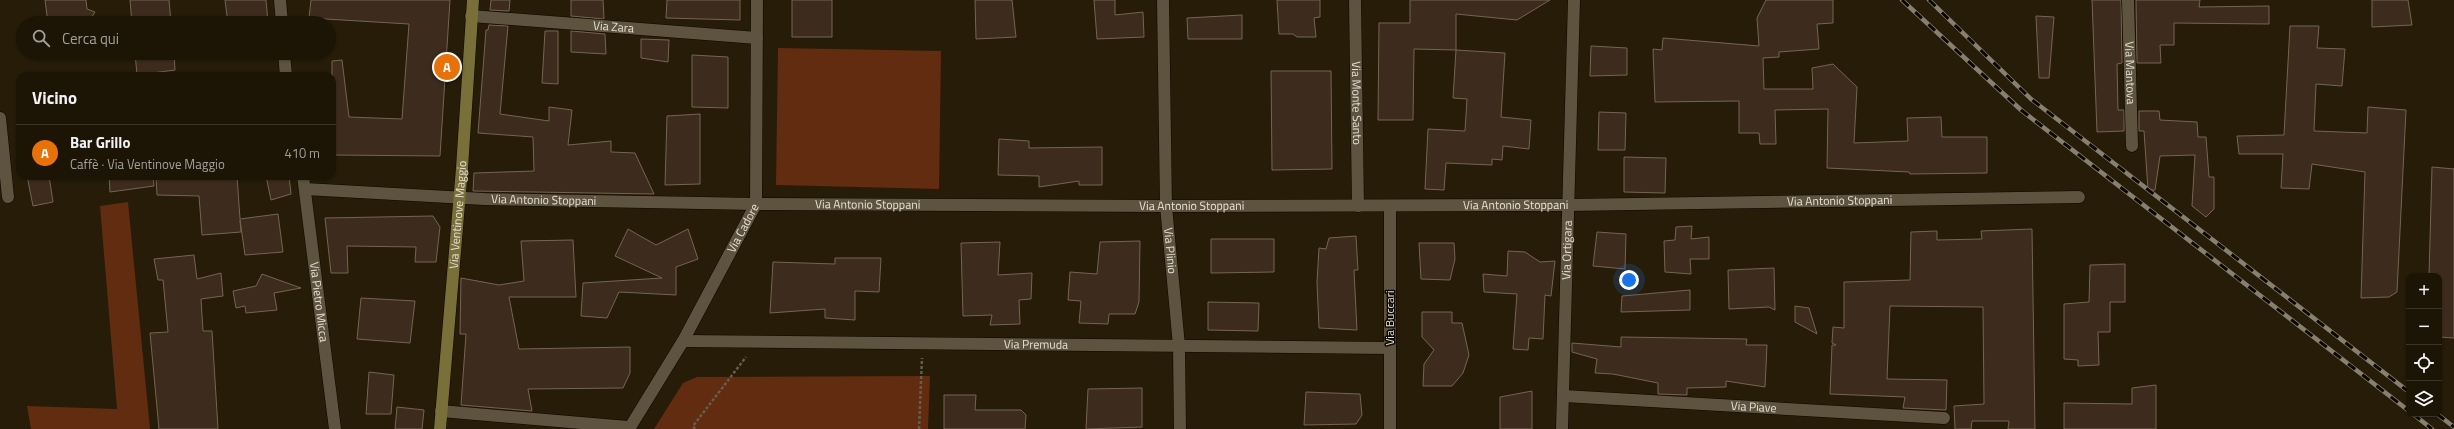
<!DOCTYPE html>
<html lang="it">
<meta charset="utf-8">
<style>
body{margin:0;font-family:"Titillium Web",sans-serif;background:#292214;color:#f1f3f6}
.controls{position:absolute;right:12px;bottom:12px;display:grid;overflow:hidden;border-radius:8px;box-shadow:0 1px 3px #0004}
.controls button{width:36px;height:36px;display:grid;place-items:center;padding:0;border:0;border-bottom:1px solid #3a3428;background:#1c1506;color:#f1f3f6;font:20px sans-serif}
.you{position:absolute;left:1629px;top:280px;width:14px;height:14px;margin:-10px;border:3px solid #fff;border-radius:50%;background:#1a73e8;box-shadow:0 0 0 6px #1a73e833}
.badge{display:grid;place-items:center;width:26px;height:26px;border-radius:50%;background:#2563eb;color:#fff;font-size:13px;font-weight:700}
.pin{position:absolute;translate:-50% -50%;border:2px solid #fff;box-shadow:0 1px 4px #0006}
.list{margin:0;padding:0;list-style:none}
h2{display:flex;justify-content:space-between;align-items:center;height:52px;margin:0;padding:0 16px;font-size:17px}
h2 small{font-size:13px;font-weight:400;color:#a09f9b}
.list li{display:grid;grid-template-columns:26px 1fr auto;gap:12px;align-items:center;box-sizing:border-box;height:56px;padding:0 16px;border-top:1px solid #3a3428}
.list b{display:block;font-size:15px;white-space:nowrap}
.list p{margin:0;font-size:13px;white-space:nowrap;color:#a09f9b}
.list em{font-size:13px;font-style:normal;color:#a09f9b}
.icon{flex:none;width:22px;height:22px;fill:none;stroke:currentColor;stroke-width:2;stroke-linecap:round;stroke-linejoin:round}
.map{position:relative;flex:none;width:2454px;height:429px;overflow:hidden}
.search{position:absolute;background:#1c1506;box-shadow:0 1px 3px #0004;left:16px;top:16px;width:320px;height:44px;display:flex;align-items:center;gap:10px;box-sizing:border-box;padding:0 14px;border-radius:22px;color:#a09f9b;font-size:15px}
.panel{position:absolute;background:#1c1506;box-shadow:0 1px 3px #0004;left:16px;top:72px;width:320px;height:108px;border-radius:12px}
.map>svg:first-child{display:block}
</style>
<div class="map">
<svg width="2454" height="429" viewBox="0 0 2454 429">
<rect width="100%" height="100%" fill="#261c08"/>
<path fill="#622c11" d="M778,48l163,3 -2,138 -163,-4z
M128,202l22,227h-119l-4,-23 90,3 -17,-203z
M930,376l-2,53h-274l29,-46 14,-6z"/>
<path fill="#3d2c1d" stroke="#766452" d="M45,0h41l1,9 8,3 -7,11h-40z
M130,0h39l2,23h-39z
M225,0h41l2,23h-40z
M311,0h139l-10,156 -108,-1v-94l10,-1 7,57 53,2 7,-95 -100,-6z
M491,0h19l-1,11 -19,-1z
M571,0h32l1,19 -33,-3z
M667,0h73v20l-74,-2z
M792,0h40v37h-40z
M975,0h37l4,37 -40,2z
M1094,0h21v15l28,-3 1,25 -47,2z
M1277,0h43v17l-6,1 2,19h-19l-4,-3h-14z
M1410,0h140l-33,20 -61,-6v36l-42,-1 -1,71h-35l1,-97h31z
M1766,0h67v23l-16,1 2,25 -40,3v5l-16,1 1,31h49l-1,-21 21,-4 24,23 -3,56 54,-2 -1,-23 34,-1 1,20h45v36l-77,1 -1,-2 -82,-4 1,-59 -53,1 1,34h-16l-1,-11h-20v-32l-84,1 -2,-53 9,1 1,-12 96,8 -2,-28z
M2092,0h29l1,63 -5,1 1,46h6v21l-27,1z
M2136,0h64l-1,7 70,-1v18l-95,-1v22h-14l1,18h-24z
M2372,0h36l4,25 -40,2z
M1242,15v24h-54l-1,-21z
M2036,16l18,1 -5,61h-10z
M489,25l19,1 -8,88 49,7v-14l23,3 -4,35 43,-4v11l24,1 19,41 -181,-3 1,-18 60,-2 -1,-34 -55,-4 8,-103h2z
M2290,26h29l-2,22 28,1 -3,37 -26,-2 -2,47 53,2 1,-26 38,3 -9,182 -8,5 -28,1 4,-126 -53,-8 -3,25 -28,-1 2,-34h-44l-2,-18 47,-1z
M545,31h13v53l-16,-1z
M571,31l34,3 1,20 -35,-2z
M641,39l28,1 -1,22 -27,-4z
M1591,46l36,2v27l-37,1z
M1456,50l49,3 -4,64 30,3 -2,29 -26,-3 -1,14 -10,-1v6l-46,-2 -2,27 -19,-1 3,-60 37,2 2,-32 -14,-1z
M135,53h39l1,17 -38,5z
M692,55l36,2v51l-36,-1z
M1271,71h60l1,98 -60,1z
M2139,111h20l1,9 37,2 1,15h8l3,40h5v32l-8,8 -14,-11 3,-51 -35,1 -5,34h-7l-4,-59h-5z
M1599,112l27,1 -1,37h-27z
M700,114v70l-35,1 2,-69z
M999,139l30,2v7l73,-1v38h-23v-4l-40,6v-11l-41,-1z
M1624,157l42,1 -1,35 -41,-1z
M2432,167l22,2v169l-15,-1v-61h-10z
M27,176h22l4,26 -20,4z
M109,176h44l1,10 -44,6z
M156,176h81l3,43 38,-5 5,38 -38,3 -5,-35 1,12 -39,3 -3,-39 -42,-1z
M266,176h23l2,18 -20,6z
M433,216l7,11 -4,35h-21l1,-15 -69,-1 1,27h-17l-6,-55z
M1692,226l-1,13 18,-2v22h-19l1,15 -26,-2 -1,-31 11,-1 1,-13z
M628,229l28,16 32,-16 10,30 -22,8v28l-57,-3 -12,26 -26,-2 2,-33 79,-5 -47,-22z
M2032,229l3,200h-27l1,-8h-37l-1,8h-16l-1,-23 30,-2 -1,-97 -93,-1 -3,73 60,1 -1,30 -43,-2 2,-11 -75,-3 2,-49h4l-4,-2 1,-16 11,1v-46l66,-2 1,-48 26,-1v9l45,-1 -1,-8z
M1597,232l29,2 -1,35 -32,-3z
M1356,236l2,34h-4l3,60 -38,-2 -2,-46 2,-34 7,1 3,-11z
M1211,239h63v33l-63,1z
M573,240l3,57h-67l10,52 111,-2v26l-7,15 -95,1 4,22 -71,-6 5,-71h-6l1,-56 38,7 25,-4 -3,-40z
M1140,241l-1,61 -4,12h-26l-1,10 -29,-1 2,-22 -13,-1 2,-28 27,2 3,-32z
M1000,242l-2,33 34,-2 -1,26 -12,1 1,24 -30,1 2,-10 -29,1 -2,-73z
M1419,243h35l1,16 -5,21 -29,-1z
M1508,251l17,1 15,10 15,-1 -4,35 -6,-1 -2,44 -14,-1 -1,12 -15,-1 4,-55 -33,-2 -1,-18 24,2z
M194,255l3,24 24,-6 2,23 -22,3 2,32h9l6,98h-59l-9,-96 18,-1 -5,-52h-5l-4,-21z
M835,258h46l-2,34 -24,-1v29l-30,-2v-9l-55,4 3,-51 62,2z
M2125,264v38h-15v30h-12l1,33 -21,1v-6l-14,-1v-55l25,-2 1,-37z
M1774,268l1,42 -6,-3 -40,2 -1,-39z
M262,274l39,14 -27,5 3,17 -31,3 -1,-7 -9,2 -3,-17 23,-5z
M1690,290v20l-69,2 1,-16z
M361,298l54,3 -5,42 -53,-4z
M1208,302l51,1 -1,28 -50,-1z
M1795,306l14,2 8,26 -22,-12z
M1422,312h30v11h10l7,32 -6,18 -11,13h-29l1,-22 10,-14 -12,-13z
M1621,337l126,2 -1,6h21l-2,42 -39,-6v6l-39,1v7l-29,-1v-11l-45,-9 -18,-1 2,-14 -25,-7v-9l49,4z
M369,372l25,3 -3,39h-25z
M2156,385v44h-92v-26l68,1v-16z
M1142,388v39l-56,2 2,-40z
M1532,391v38h-32v-32z
M1306,392l54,2 2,21 -6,9 -52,1z
M944,395h32l-1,15h46l5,5 -1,14h-81z
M397,407l27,3 -2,19h-27z"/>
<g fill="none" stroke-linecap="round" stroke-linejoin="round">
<g stroke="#0e0600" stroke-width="13">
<g id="street">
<path d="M280,0l2,23"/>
<path id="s1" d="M1163,0l3,206 13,140 1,83"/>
<path id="s2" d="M1355,0l3,206"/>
<path id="s3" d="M2128,0l4,146"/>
<path id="s4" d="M471,16l286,22"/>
<path d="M284,53l2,23"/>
<path d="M0,118l8,79"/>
<path id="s5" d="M303,176l32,253"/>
<path id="s6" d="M305,189l179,10 272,5 410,2 403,-1 510,-8"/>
<path d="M1390,207v222"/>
<path id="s7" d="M683,341l707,7"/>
<path id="s8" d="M1564,396l380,22"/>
<path d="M441,411l187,16"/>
<path id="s9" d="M629,429l54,-88 73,-137 1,-204"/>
<path id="s10" d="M1562,429l12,-429"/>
</g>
</g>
<g stroke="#0e0600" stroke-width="13">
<g id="secondary">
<path id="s11" d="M440,429l22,-261 11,-168"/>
</g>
</g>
<path stroke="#665d4c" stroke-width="2.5" stroke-dasharray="3 2" stroke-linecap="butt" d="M695,429l-2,-3 53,-69
M919,429l3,-71"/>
<use href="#street" stroke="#5d533e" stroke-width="12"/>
<use href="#secondary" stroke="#796f39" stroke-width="12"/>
<g stroke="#877f6f" stroke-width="4.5">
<path id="rail" d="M1902,0l119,110 388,301
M1929,0l102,99 378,293
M2413,414l19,15
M2437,414l17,13"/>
</g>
<use href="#rail" stroke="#0b0702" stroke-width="3" stroke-dasharray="9" stroke-linecap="butt"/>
</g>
<g text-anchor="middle" stroke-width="3" stroke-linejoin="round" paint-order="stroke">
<g font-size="12" fill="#e6e0d4" stroke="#0b0702">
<text dy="4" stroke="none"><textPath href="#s4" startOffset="143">Via Zara</textPath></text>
<text dy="4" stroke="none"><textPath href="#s3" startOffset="73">Via Mantova</textPath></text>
<text dy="4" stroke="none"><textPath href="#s2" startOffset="103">Via Monte Santo</textPath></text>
<text dy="4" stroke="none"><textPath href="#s6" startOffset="239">Via Antonio Stoppani</textPath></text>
<text dy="4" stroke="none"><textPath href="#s6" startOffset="1535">Via Antonio Stoppani</textPath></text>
<text dy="4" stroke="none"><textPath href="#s6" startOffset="563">Via Antonio Stoppani</textPath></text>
<text dy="4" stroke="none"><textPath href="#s6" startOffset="887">Via Antonio Stoppani</textPath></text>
<text dy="4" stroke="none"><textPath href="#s6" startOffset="1211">Via Antonio Stoppani</textPath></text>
<text dy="4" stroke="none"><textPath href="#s11" startOffset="215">Via Ventinove Maggio</textPath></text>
<text dy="4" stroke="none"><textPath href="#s9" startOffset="231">Via Cadore</textPath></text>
<text dy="4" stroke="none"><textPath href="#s1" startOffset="251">Via Plinio</textPath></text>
<text dy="4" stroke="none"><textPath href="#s10" startOffset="179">Via Ortigara</textPath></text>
<text dy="4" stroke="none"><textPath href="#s5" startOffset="127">Via Pietro Micca</textPath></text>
<text transform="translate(1390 318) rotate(-90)" y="4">Via Buccari</text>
<text dy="4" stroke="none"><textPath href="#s7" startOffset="353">Via Premuda</textPath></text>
<text dy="4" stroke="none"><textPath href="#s8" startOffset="190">Via Piave</textPath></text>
</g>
</g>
</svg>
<div class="controls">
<button>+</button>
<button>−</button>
<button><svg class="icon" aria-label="locate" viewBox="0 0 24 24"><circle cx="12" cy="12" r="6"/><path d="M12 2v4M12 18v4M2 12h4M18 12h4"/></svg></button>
<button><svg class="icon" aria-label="layers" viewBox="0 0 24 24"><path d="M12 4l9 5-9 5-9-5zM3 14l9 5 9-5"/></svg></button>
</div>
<div class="you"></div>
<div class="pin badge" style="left:447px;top:67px;background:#e8710a">A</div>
<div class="search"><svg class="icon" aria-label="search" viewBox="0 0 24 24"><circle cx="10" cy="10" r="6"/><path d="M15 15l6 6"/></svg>Cerca qui</div>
<section class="panel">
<h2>Vicino<small></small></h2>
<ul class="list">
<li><span class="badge" style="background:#e8710a">A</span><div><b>Bar Grillo</b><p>Caffè · Via Ventinove Maggio</p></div><em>410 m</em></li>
</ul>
</section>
</div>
